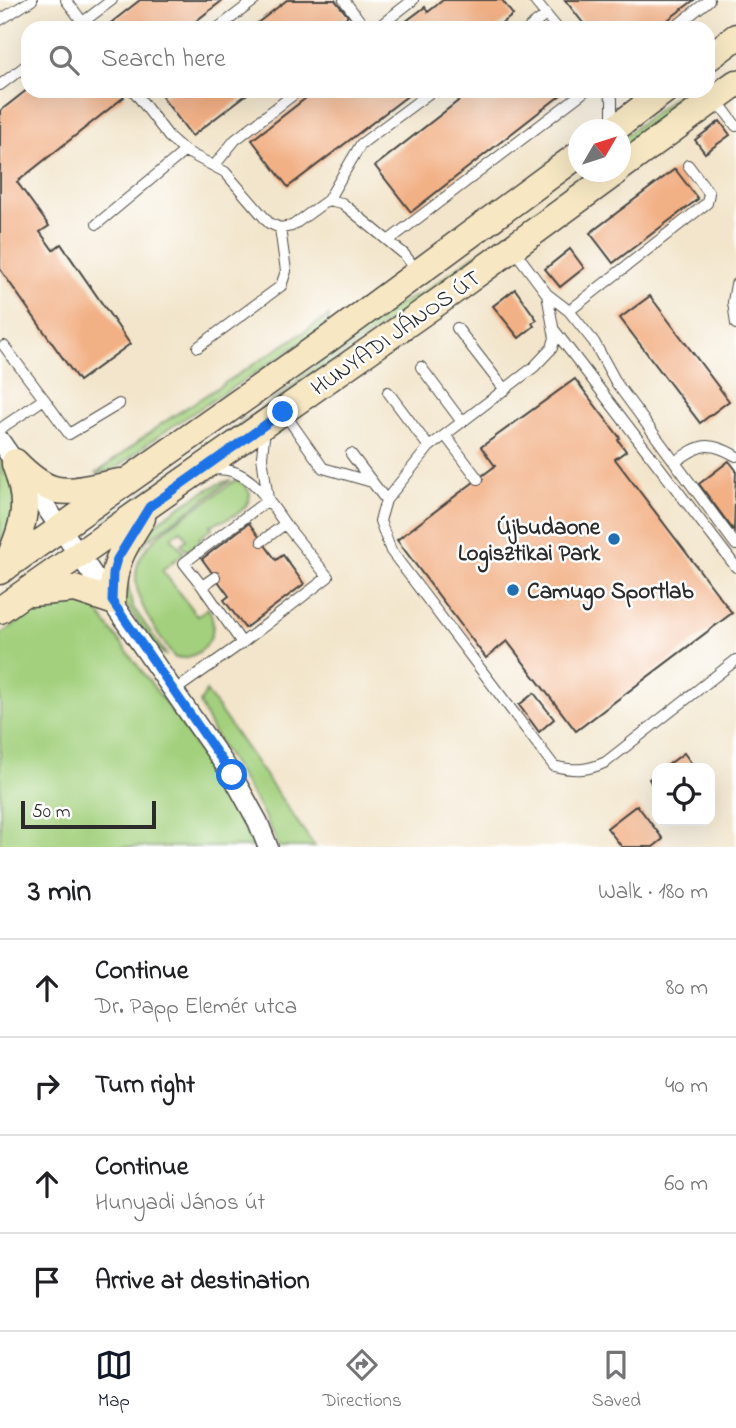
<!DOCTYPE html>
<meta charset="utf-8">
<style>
body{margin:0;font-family:"Indie Flower",sans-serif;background:#f6f6f6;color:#202124}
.controls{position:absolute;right:21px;bottom:21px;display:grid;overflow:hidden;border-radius:14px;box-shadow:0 7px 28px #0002}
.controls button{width:63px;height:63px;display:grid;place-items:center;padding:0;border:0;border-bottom:2px solid #e0e0e0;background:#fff;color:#202124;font:35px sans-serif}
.compass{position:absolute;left:568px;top:119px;width:63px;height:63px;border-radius:50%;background:#fff;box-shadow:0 7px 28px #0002;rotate:51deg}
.scale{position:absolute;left:21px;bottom:18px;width:135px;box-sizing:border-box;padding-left:7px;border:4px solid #2b2b2b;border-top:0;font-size:19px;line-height:24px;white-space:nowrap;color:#2b2b2b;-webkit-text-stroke:5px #fff;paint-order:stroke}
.stop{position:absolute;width:21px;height:21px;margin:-16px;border:5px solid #1a73e8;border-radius:50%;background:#fff}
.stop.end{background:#1a73e8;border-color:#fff;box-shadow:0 2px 7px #0008}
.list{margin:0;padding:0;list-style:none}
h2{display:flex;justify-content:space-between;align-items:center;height:91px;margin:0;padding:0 28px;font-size:30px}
h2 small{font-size:23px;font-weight:400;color:#757577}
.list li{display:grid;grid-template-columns:46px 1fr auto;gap:21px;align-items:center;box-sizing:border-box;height:98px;padding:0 28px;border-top:2px solid #e0e0e0}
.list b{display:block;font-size:26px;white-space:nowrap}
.list p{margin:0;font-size:23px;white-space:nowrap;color:#757577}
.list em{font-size:23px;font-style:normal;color:#757577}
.icon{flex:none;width:38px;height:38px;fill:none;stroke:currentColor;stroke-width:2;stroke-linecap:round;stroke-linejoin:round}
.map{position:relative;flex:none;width:736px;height:847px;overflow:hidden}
.search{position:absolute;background:#fff;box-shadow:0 7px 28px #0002;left:21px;right:21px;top:21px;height:77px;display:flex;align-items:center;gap:18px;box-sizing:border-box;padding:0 24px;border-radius:21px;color:#757577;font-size:26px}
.sheet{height:483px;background:#fff}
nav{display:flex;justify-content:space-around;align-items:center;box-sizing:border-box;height:98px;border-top:2px solid #e0e0e0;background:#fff;font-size:19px;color:#757577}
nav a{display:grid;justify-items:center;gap:4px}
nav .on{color:#111827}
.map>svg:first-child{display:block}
</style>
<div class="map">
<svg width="736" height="847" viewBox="0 0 736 847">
<rect width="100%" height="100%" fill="#fff"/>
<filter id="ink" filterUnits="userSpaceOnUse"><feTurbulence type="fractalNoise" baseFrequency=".0143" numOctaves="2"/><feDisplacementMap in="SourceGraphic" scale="14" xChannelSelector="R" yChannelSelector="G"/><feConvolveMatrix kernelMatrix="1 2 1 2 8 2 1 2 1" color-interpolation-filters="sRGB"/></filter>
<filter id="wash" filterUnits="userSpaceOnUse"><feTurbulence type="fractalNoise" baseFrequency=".00686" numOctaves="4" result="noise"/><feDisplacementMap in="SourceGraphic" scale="28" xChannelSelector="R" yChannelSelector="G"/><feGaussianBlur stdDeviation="1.57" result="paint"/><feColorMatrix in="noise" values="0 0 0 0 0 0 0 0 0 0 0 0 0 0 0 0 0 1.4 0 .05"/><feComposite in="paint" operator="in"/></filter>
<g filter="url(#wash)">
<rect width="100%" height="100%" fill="#f2e5cb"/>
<path fill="#a3d07d" stroke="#677e54" stroke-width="2" d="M682,91h13l-74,64v-16z
M587,172h12l-71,50 -3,-3z
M488,252l-385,270 173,-124 104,-85 44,-21 51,-37z
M329,316l-1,8c-59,43 -122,78 -181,120 -13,10 -34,31 -50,29l64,-49z
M0,456c27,35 14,55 0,91z
M231,480l-84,60 -13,16c2,-5 3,-11 6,-16 10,-16 72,-57 91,-60z
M236,480l7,3 7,10c0,21 -28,28 -40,32l2,3 -13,10 2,2 -14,11 -6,-7 6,-5 -6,-9 -10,7 13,16 -22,17 35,46 11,-8c14,25 -4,52 -33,50 -81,-107 -24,-115 61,-178z
M127,582l6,25 34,49 -11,-8 -33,-47z
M74,601l22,9 83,111 53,83 21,43h-253v-212l47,-32z
M206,691l109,156h-36c-20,-51 -59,-93 -79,-144z"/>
<g id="blocks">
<path fill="#f2b085" d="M140,0h83l-36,28h-76l-3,-3z
M287,0h48l13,16 -15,12h-82z
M443,0h59l11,15 -17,13h-99l28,-21 3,5z
M565,0h129l-37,28h-70z
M28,89l92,2 4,6 -107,85 32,44 -9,6 13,18 8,-6 69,100 -51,37 -79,-112v-158z
M170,91h81l-59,45 -30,-39z
M315,91h99l-126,96 -36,-47z
M471,91h95l-155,121 -36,-46z
M720,121l10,14 -25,18 -10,-13z
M675,169l23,30 -85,64 -23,-30z
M570,249l14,19 -24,19 -15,-18z
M515,289l22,31 -5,3 2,3 -15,12 -26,-32z
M650,296l79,105 -29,22 -80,-105z
M575,379l45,59 -2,2 8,11 -11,8 117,154 -156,118 -69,-90 -21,17 -89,-118 98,-74 -14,-19z
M729,461l7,9 -2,61 -35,-47z
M249,523l27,37 7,-5 21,29 -59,44 -21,-28 5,-4 -27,-37z
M534,693l20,26 -15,13 -20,-27z
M684,753l11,15h-31z
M657,773v21l-8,-15z
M637,805l26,34 -10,8h-31l-15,-19z"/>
</g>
</g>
<g filter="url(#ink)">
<use href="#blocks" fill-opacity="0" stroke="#494743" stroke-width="2"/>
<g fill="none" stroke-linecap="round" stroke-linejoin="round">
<g stroke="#494743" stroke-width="12">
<path id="lane" d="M66,0l21,28
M344,0l21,28
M534,0l23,28
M0,20l32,-20
M75,28l37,-28
M218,28l37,-28
M377,28l36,-28
M529,28l17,-13
M674,28l35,-28
M0,85l28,-21
M134,91l35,46 16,14 40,21 44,51 11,5 12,-2 36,-26 14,3 62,51 14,18
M607,91l5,8v25
M716,99l20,27
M214,166l21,-26 63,-49
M328,200l33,-56 71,-53
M97,224l88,-73
M388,241l197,-150
M514,250l33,44 22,17 25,31 23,42 119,161
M736,284l-3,18 3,22
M547,294l8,44 -3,10 -18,19 -105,80 -43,53 -6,21 11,30 163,215c20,5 33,5 52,-4l130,-102
M569,311l138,-108 2,-10 -21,-28
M457,328l48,62
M555,331l181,236
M4,346l40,53
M198,347l83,-61 5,-15 -6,-43
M421,367l41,55
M388,392l41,55
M284,413l39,55 49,14
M265,427l-3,30 6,42
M0,429l44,-30 25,35 50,-30
M445,435l33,44
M351,454l35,46
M675,462c25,-18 33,-22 61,-6
M211,470c36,-6 56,28 74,54l-23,17
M202,586l-18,-23 84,-63
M242,643l86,-66 -43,-53
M174,691l68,-48 -40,-57 13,-9"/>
</g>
<g stroke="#494743" stroke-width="22">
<path id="street" d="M0,441l232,334 26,47 10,25"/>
</g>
<g stroke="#494743" stroke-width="29">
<path id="secondary" d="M708,58l28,-21
M613,130l51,-39
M620,168l116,-85
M15,462c40,41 53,29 105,20
M6,567c17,-42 26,-59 9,-103
M0,571l327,-231 251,-185
M31,593l44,-4 37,12c1,-37 10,-52 30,-83
M0,610l448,-315 168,-123"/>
</g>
<use href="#lane" stroke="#fff" stroke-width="10"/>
<use href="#street" stroke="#fff" stroke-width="19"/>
<use href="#secondary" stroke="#f7e8c3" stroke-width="26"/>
</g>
</g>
<g fill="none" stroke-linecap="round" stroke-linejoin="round" filter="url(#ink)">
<path stroke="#1a73e8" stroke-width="9" d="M232,775l-120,-174 1,-28 4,-14 32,-52 134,-95"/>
</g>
<g fill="#1f6fb2" stroke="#fff" stroke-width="2.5">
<circle cx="614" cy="539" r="7"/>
<circle cx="513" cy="590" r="7"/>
</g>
<g text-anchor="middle" stroke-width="5" stroke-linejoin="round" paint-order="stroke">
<g font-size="23" fill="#2b2b2b" stroke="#fff">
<text transform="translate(395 332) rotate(-35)" y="8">HUNYADI JÁNOS ÚT</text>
</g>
<g font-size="23" font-weight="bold" fill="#2b2b2b" stroke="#fff" text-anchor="end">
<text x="600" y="534">Újbudaone<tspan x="600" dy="26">Logisztikai Park</tspan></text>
<text x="527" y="598" text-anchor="start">Camugo Sportlab</text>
</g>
</g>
</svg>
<div class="controls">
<button><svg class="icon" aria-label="locate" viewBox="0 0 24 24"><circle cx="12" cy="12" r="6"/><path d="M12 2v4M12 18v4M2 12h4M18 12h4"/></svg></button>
</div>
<svg class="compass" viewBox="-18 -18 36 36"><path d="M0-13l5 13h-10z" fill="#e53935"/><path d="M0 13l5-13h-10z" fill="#757577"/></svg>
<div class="scale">50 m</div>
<div class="stop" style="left:232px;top:775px"></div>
<div class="stop end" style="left:283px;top:412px"></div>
<div class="search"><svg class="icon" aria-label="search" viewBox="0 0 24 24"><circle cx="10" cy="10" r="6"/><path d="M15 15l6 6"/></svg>Search here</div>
</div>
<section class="sheet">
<h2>3 min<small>Walk · 180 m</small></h2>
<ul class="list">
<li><svg class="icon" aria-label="ahead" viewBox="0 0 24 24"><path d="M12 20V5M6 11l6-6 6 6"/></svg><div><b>Continue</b><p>Dr. Papp Elemér utca</p></div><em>80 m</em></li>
<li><svg class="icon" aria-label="right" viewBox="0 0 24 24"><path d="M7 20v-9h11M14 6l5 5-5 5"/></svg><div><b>Turn right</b></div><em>40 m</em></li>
<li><svg class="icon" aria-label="ahead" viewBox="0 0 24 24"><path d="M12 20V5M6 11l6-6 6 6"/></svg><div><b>Continue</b><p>Hunyadi János út</p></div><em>60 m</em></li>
<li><svg class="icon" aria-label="arrive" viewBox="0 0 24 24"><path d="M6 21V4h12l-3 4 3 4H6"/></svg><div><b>Arrive at destination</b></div></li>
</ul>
</section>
<nav>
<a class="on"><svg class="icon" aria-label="map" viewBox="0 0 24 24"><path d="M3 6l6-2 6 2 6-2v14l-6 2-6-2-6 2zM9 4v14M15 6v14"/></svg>Map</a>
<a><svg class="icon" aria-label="directions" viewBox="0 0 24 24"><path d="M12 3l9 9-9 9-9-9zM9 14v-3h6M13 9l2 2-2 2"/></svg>Directions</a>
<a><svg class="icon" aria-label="saved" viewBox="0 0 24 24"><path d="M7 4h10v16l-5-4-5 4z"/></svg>Saved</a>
</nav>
